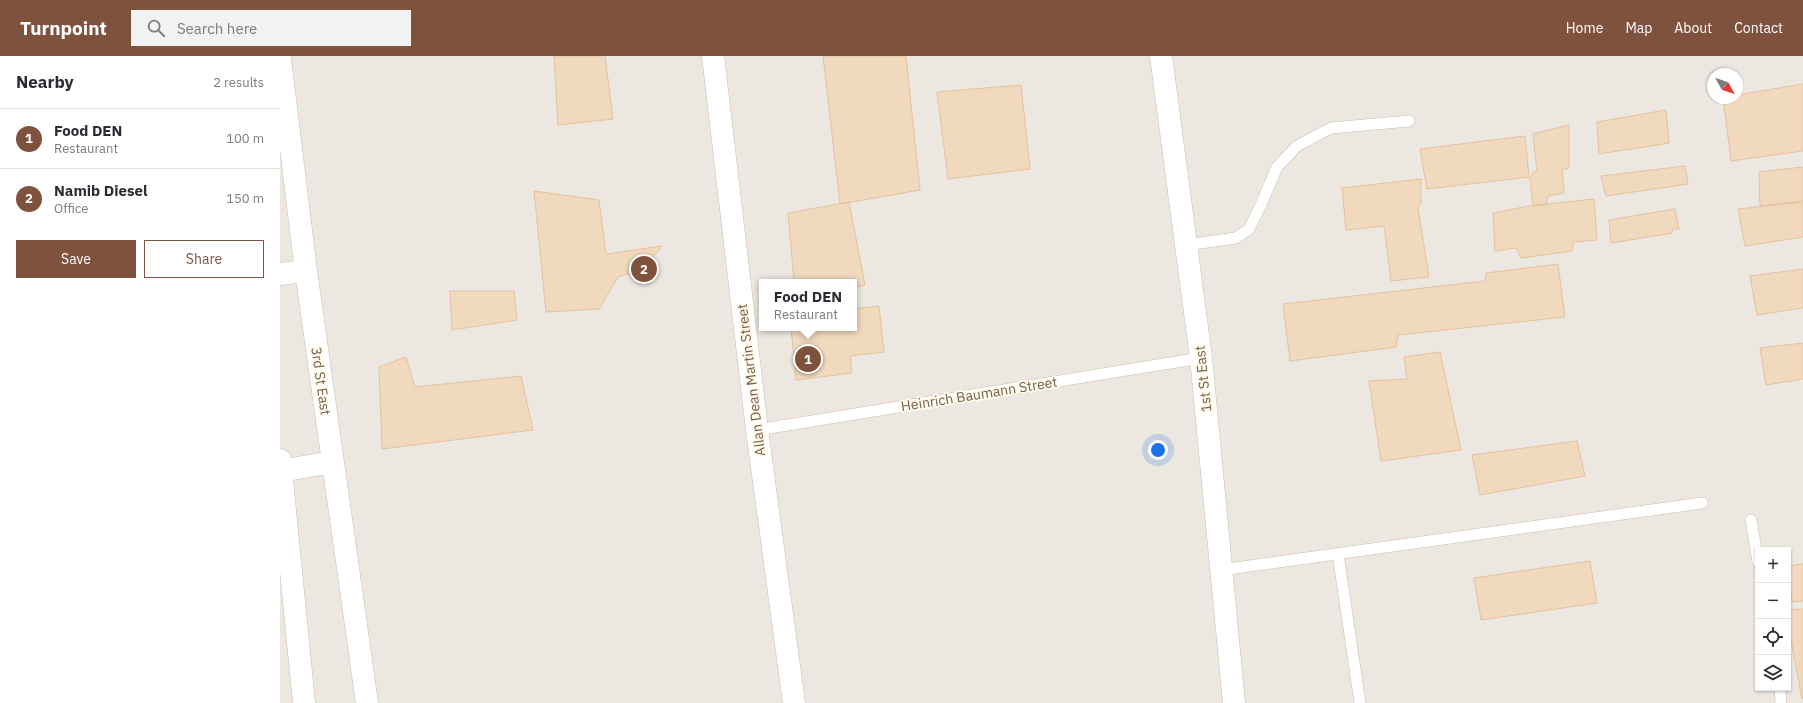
<!DOCTYPE html>
<meta charset="utf-8">
<style>
body{margin:0;font-family:"IBM Plex Sans",sans-serif;background:#f2f2f3;color:#2b2b33}
.controls{position:absolute;right:12px;bottom:12px;display:grid;overflow:hidden;border-radius:0px;box-shadow:0 1px 3px #0004}
.controls button{width:36px;height:36px;display:grid;place-items:center;padding:0;border:0;border-bottom:1px solid #e1e1e2;background:#fff;color:#2b2b33;font:20px sans-serif}
.compass{position:absolute;left:1427px;top:12px;width:36px;height:36px;border-radius:50%;background:#fff;box-shadow:0 1px 3px #0004;rotate:130deg}
.you{position:absolute;left:878px;top:394px;width:14px;height:14px;margin:-10px;border:3px solid #fff;border-radius:50%;background:#1a73e8;box-shadow:0 0 0 6px #1a73e833}
.badge{display:grid;place-items:center;width:26px;height:26px;border-radius:50%;background:#7f523e;color:#fff;font-size:13px;font-weight:700}
.pin{position:absolute;translate:-50% -50%;border:2px solid #fff;box-shadow:0 1px 4px #0006}
.popup{position:absolute;left:479px;top:223px;width:98px;height:52px;box-sizing:border-box;display:grid;place-content:center;border-radius:0px;background:#fff;filter:drop-shadow(0 1px 3px #0005);font-size:13px;white-space:nowrap;color:#7c7c81}
.popup b{font-size:15px;color:#2b2b33}
.popup::after{content:'';position:absolute;left:50%;top:100%;margin-left:-8px;border:8px solid transparent;border-top-color:#fff}
.list{margin:0;padding:0;list-style:none}
h2{display:flex;justify-content:space-between;align-items:center;height:52px;margin:0;padding:0 16px;font-size:17px}
h2 small{font-size:13px;font-weight:400;color:#7c7c81}
.list li{display:grid;grid-template-columns:26px 1fr auto;gap:12px;align-items:center;box-sizing:border-box;height:60px;padding:0 16px;border-top:1px solid #e1e1e2}
.list b{display:block;font-size:15px;white-space:nowrap}
.list p{margin:0;font-size:13px;white-space:nowrap;color:#7c7c81}
.list em{font-size:13px;font-style:normal;color:#7c7c81}
.actions{display:flex;gap:8px;padding:12px 16px}
.actions a{flex:1;padding:9px 0;border:1px solid #7f523e;border-radius:0px;text-align:center;font-size:14px;color:#7f523e}
.actions .main{background:#7f523e;color:#fff}
.icon{flex:none;width:22px;height:22px;fill:none;stroke:currentColor;stroke-width:2;stroke-linecap:round;stroke-linejoin:round}
.map{position:relative;flex:none;width:1523px;height:647px;overflow:hidden}
header{display:flex;align-items:center;gap:24px;box-sizing:border-box;height:56px;padding:0 20px;background:#7f523e;color:#fff}
header strong{font-size:19px}
nav{display:flex;gap:22px;margin-inline-start:auto;font-size:14px}
.search{width:280px;height:36px;background:#f2f2f3;display:flex;align-items:center;gap:10px;box-sizing:border-box;padding:0 14px;border-radius:0px;color:#7c7c81;font-size:15px}
main{display:flex}
aside{flex:1;background:#fff}
.map>svg:first-child{display:block}
</style>
<header>
<strong>Turnpoint</strong>
<div class="search"><svg class="icon" aria-label="search" viewBox="0 0 24 24"><circle cx="10" cy="10" r="6"/><path d="M15 15l6 6"/></svg>Search here</div>
<nav><a>Home</a><a>Map</a><a>About</a><a>Contact</a></nav>
</header>
<main>
<aside>
<h2>Nearby<small>2 results</small></h2>
<ul class="list">
<li><span class="badge">1</span><div><b>Food DEN</b><p>Restaurant</p></div><em>100 m</em></li>
<li><span class="badge">2</span><div><b>Namib Diesel</b><p>Office</p></div><em>150 m</em></li>
</ul>
<div class="actions"><a class="main">Save</a><a>Share</a></div>
</aside>
<div class="map">
<svg width="1523" height="647" viewBox="0 0 1523 647">
<rect width="100%" height="100%" fill="#fcf6e6"/>
<path fill="#ece7e0" fill-rule="evenodd" d="M0,0h1523v647h-1523zM1433,18h24v24h-24zM482,226h92v46h-92zM1478,494h30v138h-30z"/>
<path fill="#f1d9bd" stroke="#e4c29e" d="M274,0h51l8,63 -55,6z
M543,0h83l14,134 -80,14z
M1523,28v67l-72,10 -8,-63h14v-3z
M741,29l9,84 -82,10 -11,-87z
M1386,54l3,33 -70,11 -2,-32z
M1289,69v43l-7,2 2,23 -16,3 -2,9 -13,1 -3,-27 3,-7h4l-4,-38z
M1245,80l4,41 -102,12 -7,-40z
M1405,110l3,18 -82,12 -5,-20z
M1523,111v34l-43,5 -1,-34z
M1141,123v24l-3,5 11,69 -38,4 -7,-55 -38,4 -4,-42z
M254,135l65,9 7,54 56,-8 -18,23 -26,8 -19,32 -53,3z
M1314,143l3,41 -24,2 -1,9 -51,7 -5,-10 -21,3 -2,-38 36,-7z
M569,146l16,83 -11,2v-5h-60l-6,-69z
M1523,146v35l-58,9 -7,-37z
M1395,153l4,20h-6l-1,4 -61,10 -2,-23z
M1278,208l7,53 -167,18 -2,12 -106,14 -7,-57 202,-23 1,-8z
M1523,213v39l-46,7 -7,-39z
M170,235h64l3,29 -65,10z
M599,250l5,46 -34,4 2,17 -56,7 -5,-52h63v-19z
M1523,287v36l-37,6 -6,-37z
M1160,296l21,98 -80,11 -12,-80 38,-2 -3,-22z
M126,301l9,30 106,-11 12,54 -151,19 -3,-82z
M1297,385l8,35 -105,19 -8,-40z
M1310,505l7,42 -116,17 -7,-42z
M1523,508v37l-11,1 -4,-36z
M1523,553v90h-1l-14,-75v-14z"/>
<g fill="none" stroke-linecap="round" stroke-linejoin="round">
<g stroke="#cebfac" stroke-width="12">
<path id="lane" d="M906,189l50,-7 13,-9 11,-22 17,-40 20,-21 34,-18 78,-7
M477,374l444,-72
M1471,464l7,42
M1058,498l22,149
M941,514l481,-67
M1500,632l1,15"/>
</g>
<g stroke="#cebfac" stroke-width="23">
<path id="street" d="M433,0l44,374 37,273
M881,0l40,302 33,345
M0,3l26,212 61,432
M0,218l26,-3
M0,404l24,243
M1,415l51,-9"/>
</g>
<use href="#lane" stroke="#fff" stroke-width="11"/>
<use href="#street" stroke="#fff" stroke-width="22"/>
</g>
<g text-anchor="middle" stroke-width="4" stroke-linejoin="round" paint-order="stroke">
<g font-size="14" fill="#755f4a" stroke="#fffaec">
<text transform="translate(923 323) rotate(-96)" y="5">1st St East</text>
<text transform="translate(471 324) rotate(-97)" y="5">Allan Dean Martin Street</text>
<text transform="translate(41 325) rotate(82)" y="5">3rd St East</text>
<text transform="translate(699 338) rotate(-9)" y="5">Heinrich Baumann Street</text>
</g>
</g>
</svg>
<div class="controls">
<button>+</button>
<button>−</button>
<button><svg class="icon" aria-label="locate" viewBox="0 0 24 24"><circle cx="12" cy="12" r="6"/><path d="M12 2v4M12 18v4M2 12h4M18 12h4"/></svg></button>
<button><svg class="icon" aria-label="layers" viewBox="0 0 24 24"><path d="M12 4l9 5-9 5-9-5zM3 14l9 5 9-5"/></svg></button>
</div>
<svg class="compass" viewBox="-18 -18 36 36"><path d="M0-13l5 13h-10z" fill="#e53935"/><path d="M0 13l5-13h-10z" fill="#7c7c81"/></svg>
<div class="you"></div>
<div class="pin badge" style="left:528px;top:303px">1</div>
<div class="popup"><b>Food DEN</b>Restaurant</div>
<div class="pin badge" style="left:364px;top:213px">2</div>
</div>
</main>
